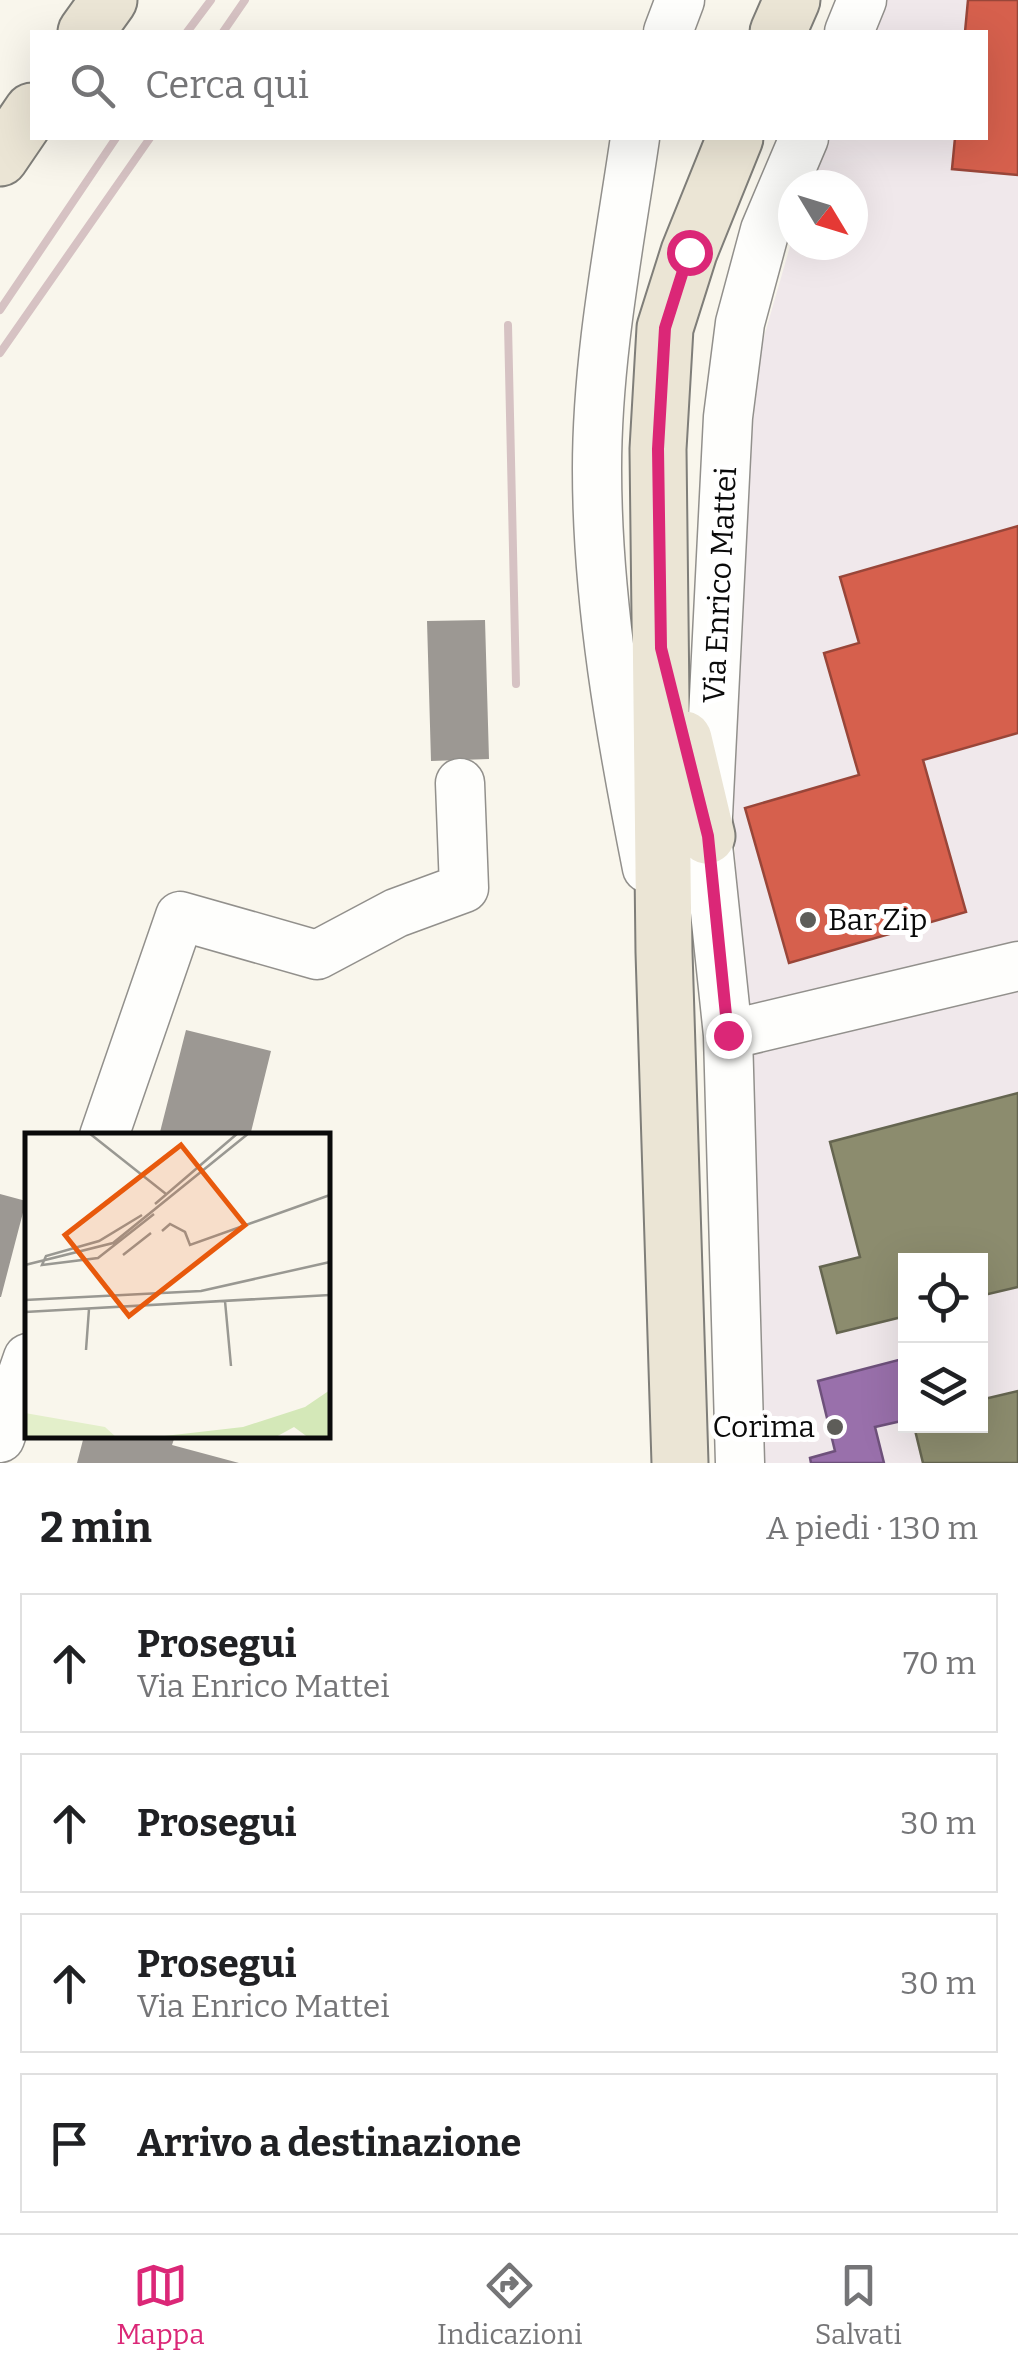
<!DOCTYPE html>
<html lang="it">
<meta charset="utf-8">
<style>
body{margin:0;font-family:Bitter,serif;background:#f6f6f6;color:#202124}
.controls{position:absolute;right:30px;bottom:30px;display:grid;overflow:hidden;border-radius:0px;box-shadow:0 10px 40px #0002}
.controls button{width:90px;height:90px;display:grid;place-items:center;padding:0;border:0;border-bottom:2px solid #e0e0e0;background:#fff;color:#202124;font:50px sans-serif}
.compass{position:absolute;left:778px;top:170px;width:90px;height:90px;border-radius:50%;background:#fff;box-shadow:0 10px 40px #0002;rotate:128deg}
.stop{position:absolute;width:30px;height:30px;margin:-22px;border:8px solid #db2777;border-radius:50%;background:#fff}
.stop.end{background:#db2777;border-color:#fff;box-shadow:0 2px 10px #0008}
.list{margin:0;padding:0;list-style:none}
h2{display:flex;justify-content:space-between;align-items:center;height:130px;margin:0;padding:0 40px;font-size:42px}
h2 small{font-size:32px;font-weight:400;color:#757577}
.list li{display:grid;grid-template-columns:65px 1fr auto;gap:30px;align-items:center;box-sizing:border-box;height:140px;margin:0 20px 20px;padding:0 20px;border:2px solid #e0e0e0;border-radius:0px}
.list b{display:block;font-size:38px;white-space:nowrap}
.list p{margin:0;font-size:32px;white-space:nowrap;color:#757577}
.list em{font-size:32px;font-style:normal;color:#757577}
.icon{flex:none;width:55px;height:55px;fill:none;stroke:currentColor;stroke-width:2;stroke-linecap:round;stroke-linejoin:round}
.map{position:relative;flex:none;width:1018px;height:1463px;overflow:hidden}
.search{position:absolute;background:#fff;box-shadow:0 10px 40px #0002;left:30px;right:30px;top:30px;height:110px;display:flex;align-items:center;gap:25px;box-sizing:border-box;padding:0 35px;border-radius:0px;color:#757577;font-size:38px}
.sheet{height:770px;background:#fff}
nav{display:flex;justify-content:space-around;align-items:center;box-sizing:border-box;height:140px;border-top:2px solid #e0e0e0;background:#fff;font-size:28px;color:#757577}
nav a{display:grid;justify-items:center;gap:5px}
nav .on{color:#db2777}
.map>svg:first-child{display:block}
</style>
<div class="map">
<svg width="1018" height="1463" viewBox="0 0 1018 1463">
<rect width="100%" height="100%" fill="#f9f6ec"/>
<path fill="#f0e8eb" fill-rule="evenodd" d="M883,0h135v1463h-255l-30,-654 20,-434 40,-139v9h60v-60h-45l18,-47h160v-106h-117zM906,1260h74v166h-74z"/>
<path fill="#d6604d" stroke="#994639" stroke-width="2.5" d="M968,0h50v175l-66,-6 3,-31h31v-106h-21z
M1018,526v207l-95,27 43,152 -177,51 -44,-155 114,-33 -35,-122 35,-10 -19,-66z"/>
<path fill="#9970ab" stroke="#6e517b" stroke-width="2.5" d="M906,1358v62l-31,7 9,36h-73l-1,-5 25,-7 -17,-70z"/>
<path fill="#8c8c6e" stroke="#656550" stroke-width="2.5" d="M1018,1093v194l-38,9v-36h-74v56l-69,17 -17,-66 40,-10 -30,-115z
M1018,1391v72h-95l-9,-37h66v-26z"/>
<path fill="#9c9893" d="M485,620l4,139 -58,2 -4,-140z
M186,1030l85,21 -21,85h-91z
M0,1194l26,7 -25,96h-1z
M84,1436h91l-3,9 67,18h-162z"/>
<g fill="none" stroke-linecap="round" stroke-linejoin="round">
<g stroke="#92908c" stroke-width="51">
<path id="minor" d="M668,32l12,-32
M849,32l13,-32
M635,138c-16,109 -38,220 -38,331 0,134 24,268 50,399
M728,1035l290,-69
M104,1136l76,-220 137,39 79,-42 68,-25 -4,-105
M0,1438l28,-80
M740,1463l-12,-428 -21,-199 21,-419 12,-94 25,-93 39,-92"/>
</g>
<g stroke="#7f7e79" stroke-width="59">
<path id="major" d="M86,32l23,-32
M778,32l14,-32
M0,158l32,-47
M684,739l23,97
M680,1463l-16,-511 -6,-503 7,-121 24,-76 46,-114"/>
</g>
<use href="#minor" stroke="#fefefc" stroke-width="48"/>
<use href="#major" stroke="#ebe5d5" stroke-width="55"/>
<path stroke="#d6c2c3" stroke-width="8" d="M187,32l24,-32
M223,32l22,-32
M0,310l116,-172
M508,325l8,359
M0,353l150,-215"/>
</g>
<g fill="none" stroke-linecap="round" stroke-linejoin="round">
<path stroke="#db2777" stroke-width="12" d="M689,252l-24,76 -7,121 3,199 47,188 20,199"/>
</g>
<g fill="#5e5d59" stroke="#fff" stroke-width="4">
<circle cx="808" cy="920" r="10"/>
<circle cx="835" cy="1427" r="10"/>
</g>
<g text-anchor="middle" stroke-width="10" stroke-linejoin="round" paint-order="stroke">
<g font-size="30" fill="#0a0a0a" stroke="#fff">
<text transform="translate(720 585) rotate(-87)" y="10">Via Enrico Mattei</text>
</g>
<g font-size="30" fill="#0a0a0a" stroke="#fff" text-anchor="start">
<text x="828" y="930">Bar Zip</text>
<text x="815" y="1437" text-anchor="end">Corima</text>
</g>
</g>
<g transform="translate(25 1133)">
<rect width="305" height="305" fill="#f9f6ec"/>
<path d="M0,280l80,14 12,11h-92z" fill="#e3efca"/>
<path d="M305,257v48h-21l-15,-11 -20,11h-127l96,-11 62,-20z" fill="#d4e8b8"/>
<path fill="none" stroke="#999892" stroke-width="2.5" d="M64,0l77,61M130,71l83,-71M117,82l-43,26 -53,15 -4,9 56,-7 56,-44M137,98l8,-7 15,8 5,13 140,-50M98,122l28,-22M0,132l88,-22 136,-110M0,167l176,-9 129,-29M200,168l6,65M0,179l305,-17M61,217l3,-41"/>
<path fill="#e8590c" fill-opacity="0.15" stroke="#e8590c" stroke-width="5" d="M156,12l64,80 -116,91 -64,-81z"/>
<rect width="305" height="305" fill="none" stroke="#0a0a0a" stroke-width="5"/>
</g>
</svg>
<div class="controls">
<button><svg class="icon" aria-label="locate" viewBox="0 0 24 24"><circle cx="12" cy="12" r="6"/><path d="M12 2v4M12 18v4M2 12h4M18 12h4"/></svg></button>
<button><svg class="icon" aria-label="layers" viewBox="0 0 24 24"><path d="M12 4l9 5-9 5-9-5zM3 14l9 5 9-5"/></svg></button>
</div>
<svg class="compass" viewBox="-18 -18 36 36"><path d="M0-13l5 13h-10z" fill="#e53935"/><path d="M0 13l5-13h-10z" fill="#757577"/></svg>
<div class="stop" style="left:689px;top:252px"></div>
<div class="stop end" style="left:728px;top:1035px"></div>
<div class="search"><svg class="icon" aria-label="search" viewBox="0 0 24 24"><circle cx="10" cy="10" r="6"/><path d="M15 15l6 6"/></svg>Cerca qui</div>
</div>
<section class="sheet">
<h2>2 min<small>A piedi · 130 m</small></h2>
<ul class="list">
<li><svg class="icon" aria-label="ahead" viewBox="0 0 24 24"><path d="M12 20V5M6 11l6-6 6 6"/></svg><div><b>Prosegui</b><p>Via Enrico Mattei</p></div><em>70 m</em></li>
<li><svg class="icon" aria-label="ahead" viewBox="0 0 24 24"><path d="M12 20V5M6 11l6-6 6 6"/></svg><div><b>Prosegui</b></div><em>30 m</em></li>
<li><svg class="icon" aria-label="ahead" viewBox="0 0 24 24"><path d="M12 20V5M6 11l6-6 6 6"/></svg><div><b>Prosegui</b><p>Via Enrico Mattei</p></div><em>30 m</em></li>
<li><svg class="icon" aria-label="arrive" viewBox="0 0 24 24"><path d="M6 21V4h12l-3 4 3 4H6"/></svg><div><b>Arrivo a destinazione</b></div></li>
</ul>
</section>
<nav>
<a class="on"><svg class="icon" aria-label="map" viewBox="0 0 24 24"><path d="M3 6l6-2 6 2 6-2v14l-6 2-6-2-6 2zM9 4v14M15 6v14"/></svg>Mappa</a>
<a><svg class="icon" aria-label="directions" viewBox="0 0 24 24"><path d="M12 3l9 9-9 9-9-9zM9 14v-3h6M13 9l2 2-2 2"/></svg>Indicazioni</a>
<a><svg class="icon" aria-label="saved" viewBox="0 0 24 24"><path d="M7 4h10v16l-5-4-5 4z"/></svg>Salvati</a>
</nav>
